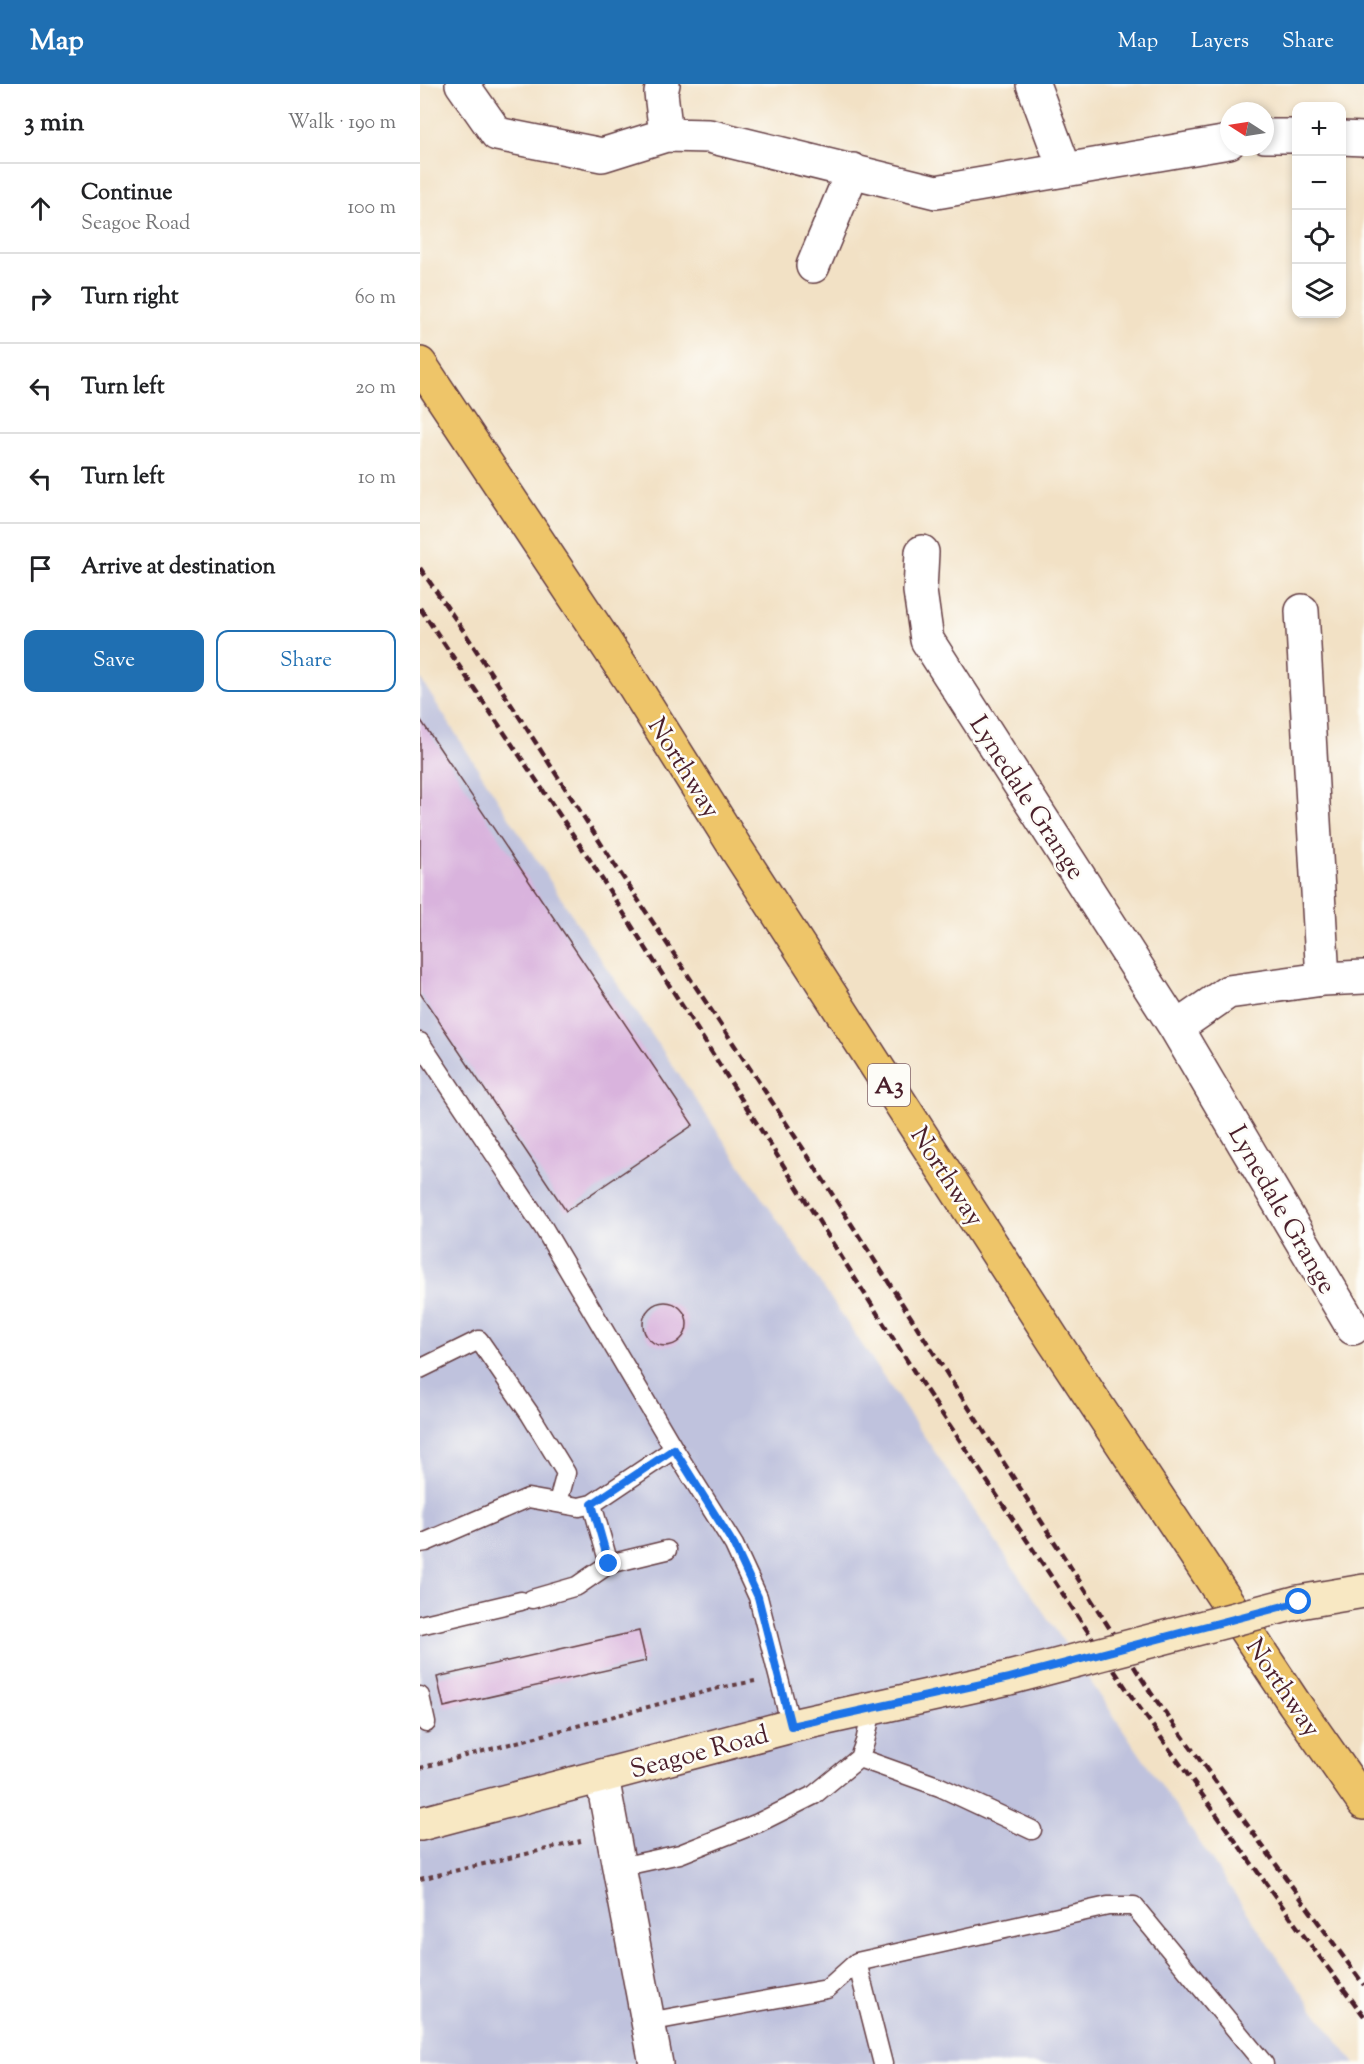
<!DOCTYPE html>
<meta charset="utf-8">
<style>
body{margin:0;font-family:"Sorts Mill Goudy",serif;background:#f2f2f2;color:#202124}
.controls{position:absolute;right:18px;top:18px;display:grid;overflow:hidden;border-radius:12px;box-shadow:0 3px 9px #0003}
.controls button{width:54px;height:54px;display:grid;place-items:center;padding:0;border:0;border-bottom:2px solid #e0e0e0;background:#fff;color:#202124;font:30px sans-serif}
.compass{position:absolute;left:800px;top:18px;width:54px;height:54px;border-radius:50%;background:#fff;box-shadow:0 3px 9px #0003;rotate:282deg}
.stop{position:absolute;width:18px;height:18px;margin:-14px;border:4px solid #1a73e8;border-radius:50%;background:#fff}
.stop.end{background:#1a73e8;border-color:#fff;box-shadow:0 2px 6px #0008}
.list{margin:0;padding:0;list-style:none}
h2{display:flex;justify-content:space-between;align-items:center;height:78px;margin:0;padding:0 24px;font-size:26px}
h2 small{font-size:20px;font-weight:400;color:#757577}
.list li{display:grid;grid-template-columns:39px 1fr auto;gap:18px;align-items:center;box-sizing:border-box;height:90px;padding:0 24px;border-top:2px solid #e0e0e0}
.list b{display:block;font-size:22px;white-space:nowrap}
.list p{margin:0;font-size:20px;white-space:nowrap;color:#757577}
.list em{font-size:20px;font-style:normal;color:#757577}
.actions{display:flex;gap:12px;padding:18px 24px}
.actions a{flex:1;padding:14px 0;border:2px solid #1f6fb2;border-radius:12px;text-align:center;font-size:21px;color:#1f6fb2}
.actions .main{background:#1f6fb2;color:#fff}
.icon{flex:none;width:33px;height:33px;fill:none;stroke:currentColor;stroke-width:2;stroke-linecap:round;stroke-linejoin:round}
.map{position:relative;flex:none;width:944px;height:1980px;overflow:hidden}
header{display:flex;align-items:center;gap:36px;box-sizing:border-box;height:84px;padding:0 30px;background:#1f6fb2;color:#fff}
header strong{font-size:28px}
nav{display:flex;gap:33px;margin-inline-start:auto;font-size:21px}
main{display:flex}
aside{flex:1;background:#fff}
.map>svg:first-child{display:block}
</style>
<header>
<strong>Map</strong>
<nav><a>Map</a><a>Layers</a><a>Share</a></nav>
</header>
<main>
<aside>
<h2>3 min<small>Walk · 190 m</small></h2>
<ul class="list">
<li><svg class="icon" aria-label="ahead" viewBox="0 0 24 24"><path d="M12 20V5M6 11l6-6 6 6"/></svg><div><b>Continue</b><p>Seagoe Road</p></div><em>100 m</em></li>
<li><svg class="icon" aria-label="right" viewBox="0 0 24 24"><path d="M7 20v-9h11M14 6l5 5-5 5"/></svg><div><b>Turn right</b></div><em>60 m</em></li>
<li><svg class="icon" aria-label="left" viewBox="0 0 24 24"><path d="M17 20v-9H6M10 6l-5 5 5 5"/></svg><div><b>Turn left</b></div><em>20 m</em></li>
<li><svg class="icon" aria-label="left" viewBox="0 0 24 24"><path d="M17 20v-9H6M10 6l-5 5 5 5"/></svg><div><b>Turn left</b></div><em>10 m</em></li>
<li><svg class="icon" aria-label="arrive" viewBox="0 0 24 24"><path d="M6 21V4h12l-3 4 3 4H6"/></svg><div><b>Arrive at destination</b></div></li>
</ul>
<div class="actions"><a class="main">Save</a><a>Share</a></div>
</aside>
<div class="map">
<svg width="944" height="1980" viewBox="0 0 944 1980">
<rect width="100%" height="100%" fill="#fdfcf7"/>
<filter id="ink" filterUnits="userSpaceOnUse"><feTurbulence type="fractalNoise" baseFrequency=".0167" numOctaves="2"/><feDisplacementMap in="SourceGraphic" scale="12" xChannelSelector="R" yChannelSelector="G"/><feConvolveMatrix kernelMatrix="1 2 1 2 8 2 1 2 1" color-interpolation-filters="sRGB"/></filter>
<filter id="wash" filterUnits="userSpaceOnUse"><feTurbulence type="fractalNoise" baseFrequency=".008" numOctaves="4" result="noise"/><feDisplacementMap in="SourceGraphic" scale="24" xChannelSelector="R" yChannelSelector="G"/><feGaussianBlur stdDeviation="1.35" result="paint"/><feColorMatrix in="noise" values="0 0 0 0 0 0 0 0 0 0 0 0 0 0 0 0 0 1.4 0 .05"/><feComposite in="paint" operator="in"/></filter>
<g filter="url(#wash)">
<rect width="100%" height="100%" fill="#f2e1c5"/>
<path fill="#bfc2dd" d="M0,594l175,273 715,1054 45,59h-935z"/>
<g id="blocks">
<path fill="#d9b3dd" d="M0,635l273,406 -127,86 -146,-218z
M223 1240a22 22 0 1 1 44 0a22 22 0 1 1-44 0Z
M219,1547l7,30 -202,46 -7,-30z"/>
</g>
</g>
<g filter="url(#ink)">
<use href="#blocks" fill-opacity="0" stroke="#633c42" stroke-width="1.5"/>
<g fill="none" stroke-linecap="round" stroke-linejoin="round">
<g stroke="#633c42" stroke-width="21">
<path id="service" d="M0,958l123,185 131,222 60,96 24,52 33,129
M0,1285l59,-29 51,74 36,59 -8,29
M172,1420l17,60
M0,1459l6,-1 102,-44 51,9 13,-3 82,-55
M112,1515l45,-13 32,-22 58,-14
M0,1541l101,-24
M0,1612l6,27
M439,1674l81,29 92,43
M200,1783l60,-13 78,-31 56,-28 45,-37 6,-16 7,-33
M437,1878l26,102
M228,1938l179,-33 30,-27 251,-56h26l130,158"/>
</g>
<g stroke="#633c42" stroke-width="36">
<path id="minor" d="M42,0l35,50 105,21 64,-20 43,1 227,56 293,-50
M243,0l-2,9 5,42
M613,0l32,86
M845,52h31
M922,54l22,1
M393,182l40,-96
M502,468l-2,39 7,49 249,388 177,300
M882,527l21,368
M756,944l52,-36 95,-13 41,-2
M182,1693l54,287"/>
</g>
<g stroke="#633c42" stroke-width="36">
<path id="secondary" d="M879,1518l65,-11
M0,1740l371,-98 218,-48"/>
</g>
<g stroke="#633c42" stroke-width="36">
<path id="trunk" d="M0,280l213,320 104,166 317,491 240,362 70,100"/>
</g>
<path stroke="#633c42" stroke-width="4" stroke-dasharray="4.5 4.5" stroke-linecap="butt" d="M0,1684l299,-80 36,-7
M0,1795l161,-38"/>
<use href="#service" stroke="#fff" stroke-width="18"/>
<use href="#minor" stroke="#fff" stroke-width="33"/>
<use href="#secondary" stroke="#f8e8c3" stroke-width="33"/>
<use href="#trunk" stroke="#eec569" stroke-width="33"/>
<path stroke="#4a1f2b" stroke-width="4.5" stroke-dasharray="9 4.5" stroke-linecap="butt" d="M0,484l45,65 142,220 197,297 347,543 213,292
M0,524l168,249 332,524 214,319 164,228 66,88"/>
<g stroke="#633c42" stroke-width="36" stroke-linecap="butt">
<path id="secondary-bridge" d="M589,1594l290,-76"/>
</g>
<use href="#secondary-bridge" stroke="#f8e8c3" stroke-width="33"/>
</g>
</g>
<g fill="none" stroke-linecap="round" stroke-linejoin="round" filter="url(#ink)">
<path stroke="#1a73e8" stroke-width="8" d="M189,1480l-17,-60 82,-55 60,96 24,52 33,129 218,-48 290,-76"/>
</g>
<g text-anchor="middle" stroke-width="5" stroke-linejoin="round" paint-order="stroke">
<rect fill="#fdfcf7" stroke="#806168" stroke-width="1.5" x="448" y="980" width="42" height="42" rx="4.5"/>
<g font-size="24" font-weight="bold" fill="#4a1f2b">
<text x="469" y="1009">A3</text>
</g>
<g font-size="26" fill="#4a1f2b" stroke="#fdfcf7">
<text transform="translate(265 683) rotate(58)" y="9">Northway</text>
<text transform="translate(608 713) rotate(57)" y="9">Lynedale Grange</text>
<text transform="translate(528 1092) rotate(57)" y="9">Northway</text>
<text transform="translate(863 1125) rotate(60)" y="9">Lynedale Grange</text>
<text transform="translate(864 1603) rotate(56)" y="9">Northway</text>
<text transform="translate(279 1667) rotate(-15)" y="9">Seagoe Road</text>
</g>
</g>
</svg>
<div class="controls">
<button>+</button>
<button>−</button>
<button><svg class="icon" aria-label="locate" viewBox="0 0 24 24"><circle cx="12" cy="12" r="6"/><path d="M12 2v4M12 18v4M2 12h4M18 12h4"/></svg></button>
<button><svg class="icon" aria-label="layers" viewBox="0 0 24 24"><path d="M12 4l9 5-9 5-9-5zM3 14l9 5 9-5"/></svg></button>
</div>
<svg class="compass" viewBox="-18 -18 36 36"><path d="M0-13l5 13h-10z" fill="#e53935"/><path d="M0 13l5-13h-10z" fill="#757577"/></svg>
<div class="stop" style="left:879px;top:1518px"></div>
<div class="stop end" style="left:189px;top:1480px"></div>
</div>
</main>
